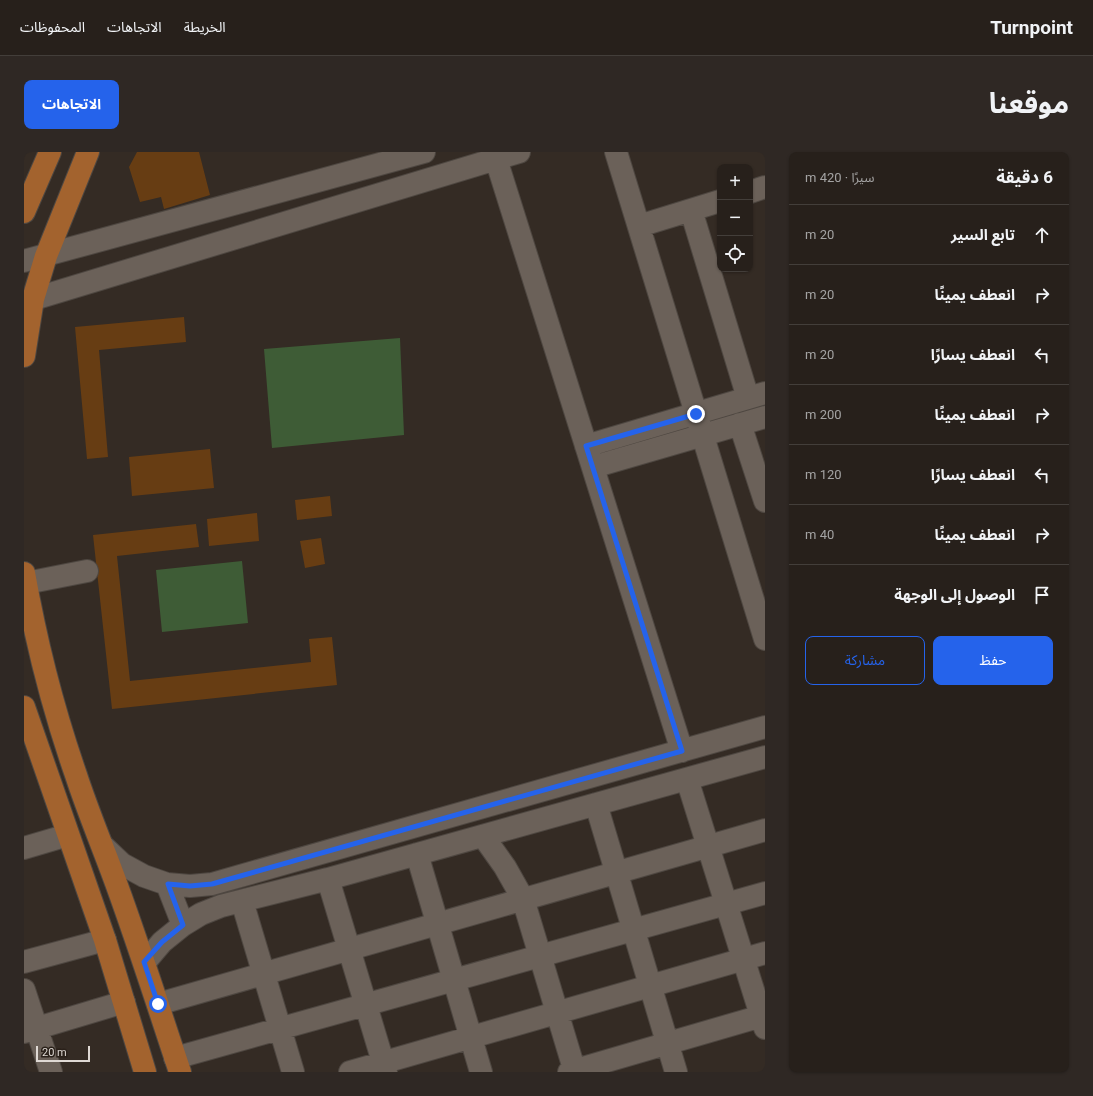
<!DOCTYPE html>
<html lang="ar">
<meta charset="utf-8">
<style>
body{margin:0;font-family:Roboto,"Noto Sans Arabic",sans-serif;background:#2f2824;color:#f1f3f6;direction:rtl}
.controls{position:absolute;right:12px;top:12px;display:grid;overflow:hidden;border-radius:8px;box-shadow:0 1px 3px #0004}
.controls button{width:36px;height:36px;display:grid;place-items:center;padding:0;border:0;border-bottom:1px solid #433e3a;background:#27201b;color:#f1f3f6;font:20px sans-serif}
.scale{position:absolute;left:12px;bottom:10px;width:54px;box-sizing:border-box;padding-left:4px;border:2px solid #dfd9d4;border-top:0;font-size:11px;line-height:14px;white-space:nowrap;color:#dfd9d4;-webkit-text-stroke:3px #2a211a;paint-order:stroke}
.stop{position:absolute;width:12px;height:12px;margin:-9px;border:3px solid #2563eb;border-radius:50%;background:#fff}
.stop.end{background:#2563eb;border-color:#fff;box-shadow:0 1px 4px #0008}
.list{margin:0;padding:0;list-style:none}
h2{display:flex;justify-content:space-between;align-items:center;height:52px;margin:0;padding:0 16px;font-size:17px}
h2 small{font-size:13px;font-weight:400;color:#a4a3a3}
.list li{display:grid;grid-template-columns:26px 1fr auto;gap:12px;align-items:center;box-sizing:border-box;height:60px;padding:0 16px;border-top:1px solid #433e3a}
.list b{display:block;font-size:15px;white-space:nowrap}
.list em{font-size:13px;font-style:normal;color:#a4a3a3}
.actions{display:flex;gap:8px;padding:12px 16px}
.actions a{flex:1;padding:9px 0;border:1px solid #2563eb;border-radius:8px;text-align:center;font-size:14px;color:#2563eb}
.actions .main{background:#2563eb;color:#fff}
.icon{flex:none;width:22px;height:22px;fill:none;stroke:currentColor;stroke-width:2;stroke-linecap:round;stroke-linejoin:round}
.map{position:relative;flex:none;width:741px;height:920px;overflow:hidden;direction:ltr;border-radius:8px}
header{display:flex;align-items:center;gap:24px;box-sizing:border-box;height:56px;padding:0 20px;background:#27201b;border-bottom:1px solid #433e3a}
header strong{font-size:19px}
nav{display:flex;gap:22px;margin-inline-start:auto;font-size:14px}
.intro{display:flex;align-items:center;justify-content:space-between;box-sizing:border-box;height:96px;padding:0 24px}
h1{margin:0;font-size:28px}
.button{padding:10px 18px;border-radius:8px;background:#2563eb;color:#fff;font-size:14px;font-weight:700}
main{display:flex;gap:24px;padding:0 24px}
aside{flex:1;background:#27201b;border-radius:8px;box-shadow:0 1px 3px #0004}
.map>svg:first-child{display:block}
</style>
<header>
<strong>Turnpoint</strong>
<nav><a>الخريطة</a><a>الاتجاهات</a><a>المحفوظات</a></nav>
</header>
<div class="intro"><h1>موقعنا</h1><a class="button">الاتجاهات</a></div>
<main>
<aside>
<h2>6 دقيقة<small>سيرًا · 420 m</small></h2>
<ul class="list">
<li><svg class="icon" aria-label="ahead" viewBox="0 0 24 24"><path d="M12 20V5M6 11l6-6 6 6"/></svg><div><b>تابع السير</b></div><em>20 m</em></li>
<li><svg class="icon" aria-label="right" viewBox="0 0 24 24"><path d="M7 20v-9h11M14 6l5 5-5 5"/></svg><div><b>انعطف يمينًا</b></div><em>20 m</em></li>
<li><svg class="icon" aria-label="left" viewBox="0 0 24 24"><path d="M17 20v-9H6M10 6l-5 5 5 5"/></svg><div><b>انعطف يسارًا</b></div><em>20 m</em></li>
<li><svg class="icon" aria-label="right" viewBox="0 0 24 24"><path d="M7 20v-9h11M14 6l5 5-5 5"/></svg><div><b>انعطف يمينًا</b></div><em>200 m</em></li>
<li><svg class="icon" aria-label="left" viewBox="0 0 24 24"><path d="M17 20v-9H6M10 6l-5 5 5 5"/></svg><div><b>انعطف يسارًا</b></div><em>120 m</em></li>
<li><svg class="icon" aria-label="right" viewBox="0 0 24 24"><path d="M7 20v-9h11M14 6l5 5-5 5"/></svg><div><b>انعطف يمينًا</b></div><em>40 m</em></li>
<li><svg class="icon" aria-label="arrive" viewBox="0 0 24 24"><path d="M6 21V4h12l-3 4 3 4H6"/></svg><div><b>الوصول إلى الوجهة</b></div></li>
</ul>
<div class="actions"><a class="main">حفظ</a><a>مشاركة</a></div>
</aside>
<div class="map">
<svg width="741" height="920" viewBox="0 0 741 920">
<rect width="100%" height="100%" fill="#342b24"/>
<path fill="#3e5c36" d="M376,186l4,97 -132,13 -8,-99z
M218,409l6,62 -86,9 -6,-62z"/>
<path fill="#673d13" d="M113,0h62l11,43 -46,14 -3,-12 -21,5 -11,-35z
M160,165l2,25 -87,8 9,107 -21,2 -12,-132z
M186,297l4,39 -82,8 -3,-39z
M306,344l2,20 -35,4 -2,-20z
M233,361l2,28 -50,5 -2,-27z
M172,372l3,23 -82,9 13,125 181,-19 -2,-23 23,-2 5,48 -225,24 -19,-174z
M297,386l4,26 -20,4 -5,-27z"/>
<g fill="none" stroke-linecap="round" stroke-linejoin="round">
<g stroke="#4e4741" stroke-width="24">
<path id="minor" d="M592,0l149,487
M472,7l186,592
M726,40l15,-5
M667,58l57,188
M615,74l81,-25
M0,109l400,-109
M0,150l495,-150
M716,272l25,77
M562,294l179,-53
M569,315l172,-50
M2,431l61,-12
M663,627l78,249
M572,652l80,268
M459,684l22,31 18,32 52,173
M80,695l18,17 22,12 23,8 23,2 22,-2 553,-157
M0,696l44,-13
M393,702l64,218
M304,727l58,193
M143,732l16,41
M218,749l51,171
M0,810l81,-22
M121,810l17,-20 21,-17 18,-11 20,-8 107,-27 437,-122
M0,838l27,82
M134,852l607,-174
M0,880l100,-30
M151,906l590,-165
M326,920l415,-119
M545,920l196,-57"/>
</g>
<g stroke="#4e4741" stroke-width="24">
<path id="major" d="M0,60l26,-60
M0,204l9,-57 13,-43 42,-104
M0,421c12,69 29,136 52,202 12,37 27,72 40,108 23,63 43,126 64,189
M0,555l81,233 40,132"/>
</g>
<use href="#minor" stroke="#6b6159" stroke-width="22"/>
<use href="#major" stroke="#a3632e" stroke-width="22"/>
</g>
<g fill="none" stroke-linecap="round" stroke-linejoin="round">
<path stroke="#2563eb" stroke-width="5" d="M134,852l-14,-42 18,-20 21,-17 -15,-41 22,2 22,-2 470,-133 -96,-305 110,-32"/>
</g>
</svg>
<div class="controls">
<button>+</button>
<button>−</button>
<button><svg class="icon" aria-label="locate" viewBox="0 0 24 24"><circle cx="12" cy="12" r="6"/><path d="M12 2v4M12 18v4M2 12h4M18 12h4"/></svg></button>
</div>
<div class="scale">20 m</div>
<div class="stop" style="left:134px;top:852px"></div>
<div class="stop end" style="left:672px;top:262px"></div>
</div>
</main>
